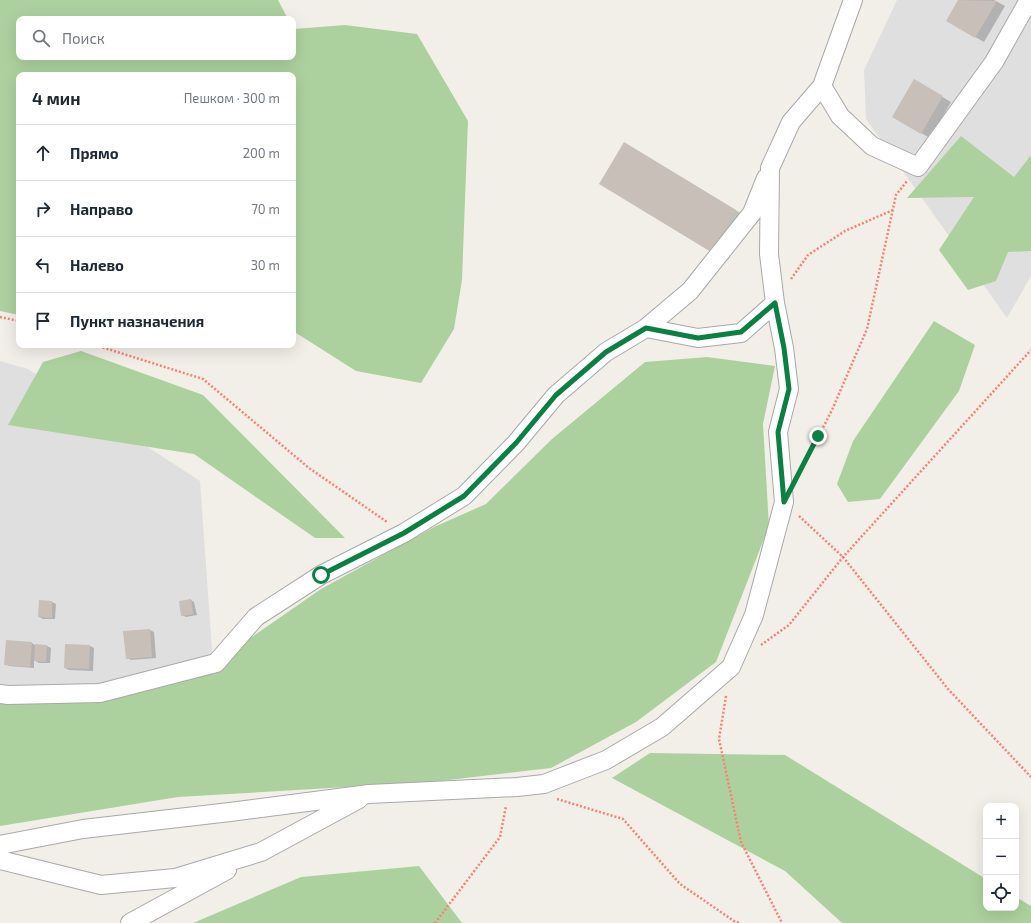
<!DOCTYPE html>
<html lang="ru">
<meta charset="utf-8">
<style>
body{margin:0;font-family:"Exo 2",sans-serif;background:#f6f6f7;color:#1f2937}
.controls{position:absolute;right:12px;bottom:12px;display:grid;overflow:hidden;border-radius:8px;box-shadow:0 4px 16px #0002}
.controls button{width:36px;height:36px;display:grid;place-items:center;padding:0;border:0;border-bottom:1px solid #e0e1e3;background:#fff;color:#1f2937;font:20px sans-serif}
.stop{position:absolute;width:12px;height:12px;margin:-9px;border:3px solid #0b8043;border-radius:50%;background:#fff}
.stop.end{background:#0b8043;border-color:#fff;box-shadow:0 1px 4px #0008}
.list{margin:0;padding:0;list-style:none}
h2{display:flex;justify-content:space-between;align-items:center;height:52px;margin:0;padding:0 16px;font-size:17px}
h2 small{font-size:13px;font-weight:400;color:#747a83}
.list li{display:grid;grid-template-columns:26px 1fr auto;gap:12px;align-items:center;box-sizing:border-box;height:56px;padding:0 16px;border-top:1px solid #e0e1e3}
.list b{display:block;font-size:15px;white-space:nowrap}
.list em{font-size:13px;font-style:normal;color:#747a83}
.icon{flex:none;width:22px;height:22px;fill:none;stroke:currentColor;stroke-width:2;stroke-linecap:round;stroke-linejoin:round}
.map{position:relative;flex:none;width:1031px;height:923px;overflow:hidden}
.search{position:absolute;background:#fff;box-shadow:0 4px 16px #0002;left:16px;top:16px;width:280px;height:44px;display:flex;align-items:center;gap:10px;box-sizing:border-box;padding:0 14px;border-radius:8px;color:#747a83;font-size:15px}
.panel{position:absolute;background:#fff;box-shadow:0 4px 16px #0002;left:16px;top:72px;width:280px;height:276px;border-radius:8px}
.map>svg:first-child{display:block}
</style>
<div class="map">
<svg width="1031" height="923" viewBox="0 0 1031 923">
<rect width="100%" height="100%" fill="#f2efe9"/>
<path fill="#e0dfdf" d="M897,0h134v276l-24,42 -141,-199 -2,-49z
M0,361l28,8 172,112 13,183 -113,29 -100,1z"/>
<path fill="#add19e" d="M0,0h278l10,19h-269v38h274v-29l1,1 51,-4 72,9 51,87 -6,159 -8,49 -33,54 -65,-12 -63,-40v-256h-274v240l-19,-4z
M961,136l53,41 17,-22v96l-23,1 -12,29 -28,9 -29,-40 35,-53 -67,1z
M934,321l41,24 -16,46 -79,108 -32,3 -11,-18 16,-43z
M81,351l122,44 142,143h-30l-121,-84 -186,-29 35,-63z
M707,357l68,9 -12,58 6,102 -53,136 -80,60 -85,46 -119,14 -254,15 -178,29v-127l100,-6 113,-29 108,-75 113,-62 52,-23 66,-65 93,-77z
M650,753l135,2 201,124v29h30v-11l15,9v17h-189l-57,-52 -173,-93z
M419,866l43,57h-269l108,-46z"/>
<path fill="#0003" d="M959,0h35l11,6 -21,36 -37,-21z
M915,81l36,21 -21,36 -37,-21z
M641,153l111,67 -24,40 -17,-9z
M191,600l3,2 3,13 -11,2 -4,-2z
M40,602h12l4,2 -1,15h-12l-4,-2z
M150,630l4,2 2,26 -25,2 -4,-2z
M32,643l4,3h11l4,2 -1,15h-11l-5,-3v8l-25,-2 -4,-2z
M90,646l4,2 -1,23 -24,-1 -4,-2z"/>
<path fill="#c7bfb8" d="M958,0l39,1 -22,37 -29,-17z
M914,79l29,17 -22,38 -29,-17z
M624,142l112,68 -25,42 -112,-68z
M191,599l2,15 -12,2 -2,-15z
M39,600l13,1v17l-14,-1z
M150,629l2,28 -26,2 -3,-28z
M6,640l26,2 -2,25 -26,-2z
M35,644l12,1 -1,17 -12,-1z
M65,644l25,1 -1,24 -25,-1z"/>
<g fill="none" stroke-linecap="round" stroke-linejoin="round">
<g stroke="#a9a9a9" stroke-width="20">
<path id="minor" d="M822,86l18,30 32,30 46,21 76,-105 35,-62
M646,328l44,-37 62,-78 14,-35
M0,694l8,1 92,-2 116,-30 40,-46 65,-42 83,-42 60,-37 52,-53 40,-48 50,-43 40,-24 52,10 43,-5 34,-30
M0,845l83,-16 147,-17 139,-18 148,-7 27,-3 62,-24 56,-33 69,-60 23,-52 30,-113 -6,-70 11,-43 -5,-41 -9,-45 -6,-49 1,-86 21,-46 31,-36 31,-86
M0,860l101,25 74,-7 86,-26 98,-53
M130,923l97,-53"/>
</g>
<path stroke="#fa8072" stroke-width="2.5" stroke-dasharray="2 2" stroke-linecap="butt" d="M791,279l17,-24 37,-24 48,-21
M0,317l19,4
M95,345l108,34 106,89 78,54
M801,470l31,-60 35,-81 29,-134 11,-14
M799,516l44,41 105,132 83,88
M761,645l28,-20 54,-68 188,-207
M726,696l-7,43 22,103 41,81
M557,799l66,20 57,65 54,37 6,2
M435,923l65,-86 6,-31"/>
<use href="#minor" stroke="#fff" stroke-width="18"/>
</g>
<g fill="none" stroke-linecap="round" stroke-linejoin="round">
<path stroke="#0b8043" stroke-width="5" d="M321,575l83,-42 60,-37 52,-53 40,-48 50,-43 40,-24 52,10 43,-6 34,-29 9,45 5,41 -11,43 6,70 34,-66"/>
</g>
</svg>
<div class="controls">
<button>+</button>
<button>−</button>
<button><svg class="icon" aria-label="locate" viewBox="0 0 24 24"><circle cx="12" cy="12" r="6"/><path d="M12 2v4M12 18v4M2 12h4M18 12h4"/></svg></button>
</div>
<div class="stop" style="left:321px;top:575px"></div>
<div class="stop end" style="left:818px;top:436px"></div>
<div class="search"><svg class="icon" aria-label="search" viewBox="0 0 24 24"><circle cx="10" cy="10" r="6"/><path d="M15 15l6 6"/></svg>Поиск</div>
<section class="panel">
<h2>4 мин<small>Пешком · 300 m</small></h2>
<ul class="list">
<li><svg class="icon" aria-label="ahead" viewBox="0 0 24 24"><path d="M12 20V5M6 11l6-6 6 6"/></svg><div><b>Прямо</b></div><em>200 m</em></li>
<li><svg class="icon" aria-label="right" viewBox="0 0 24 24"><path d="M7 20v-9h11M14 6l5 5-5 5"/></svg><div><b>Направо</b></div><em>70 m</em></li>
<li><svg class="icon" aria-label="left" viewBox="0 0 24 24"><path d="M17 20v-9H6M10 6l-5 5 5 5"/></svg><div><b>Налево</b></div><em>30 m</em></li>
<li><svg class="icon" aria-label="arrive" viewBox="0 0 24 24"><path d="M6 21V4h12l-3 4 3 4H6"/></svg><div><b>Пункт назначения</b></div></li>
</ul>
</section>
</div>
